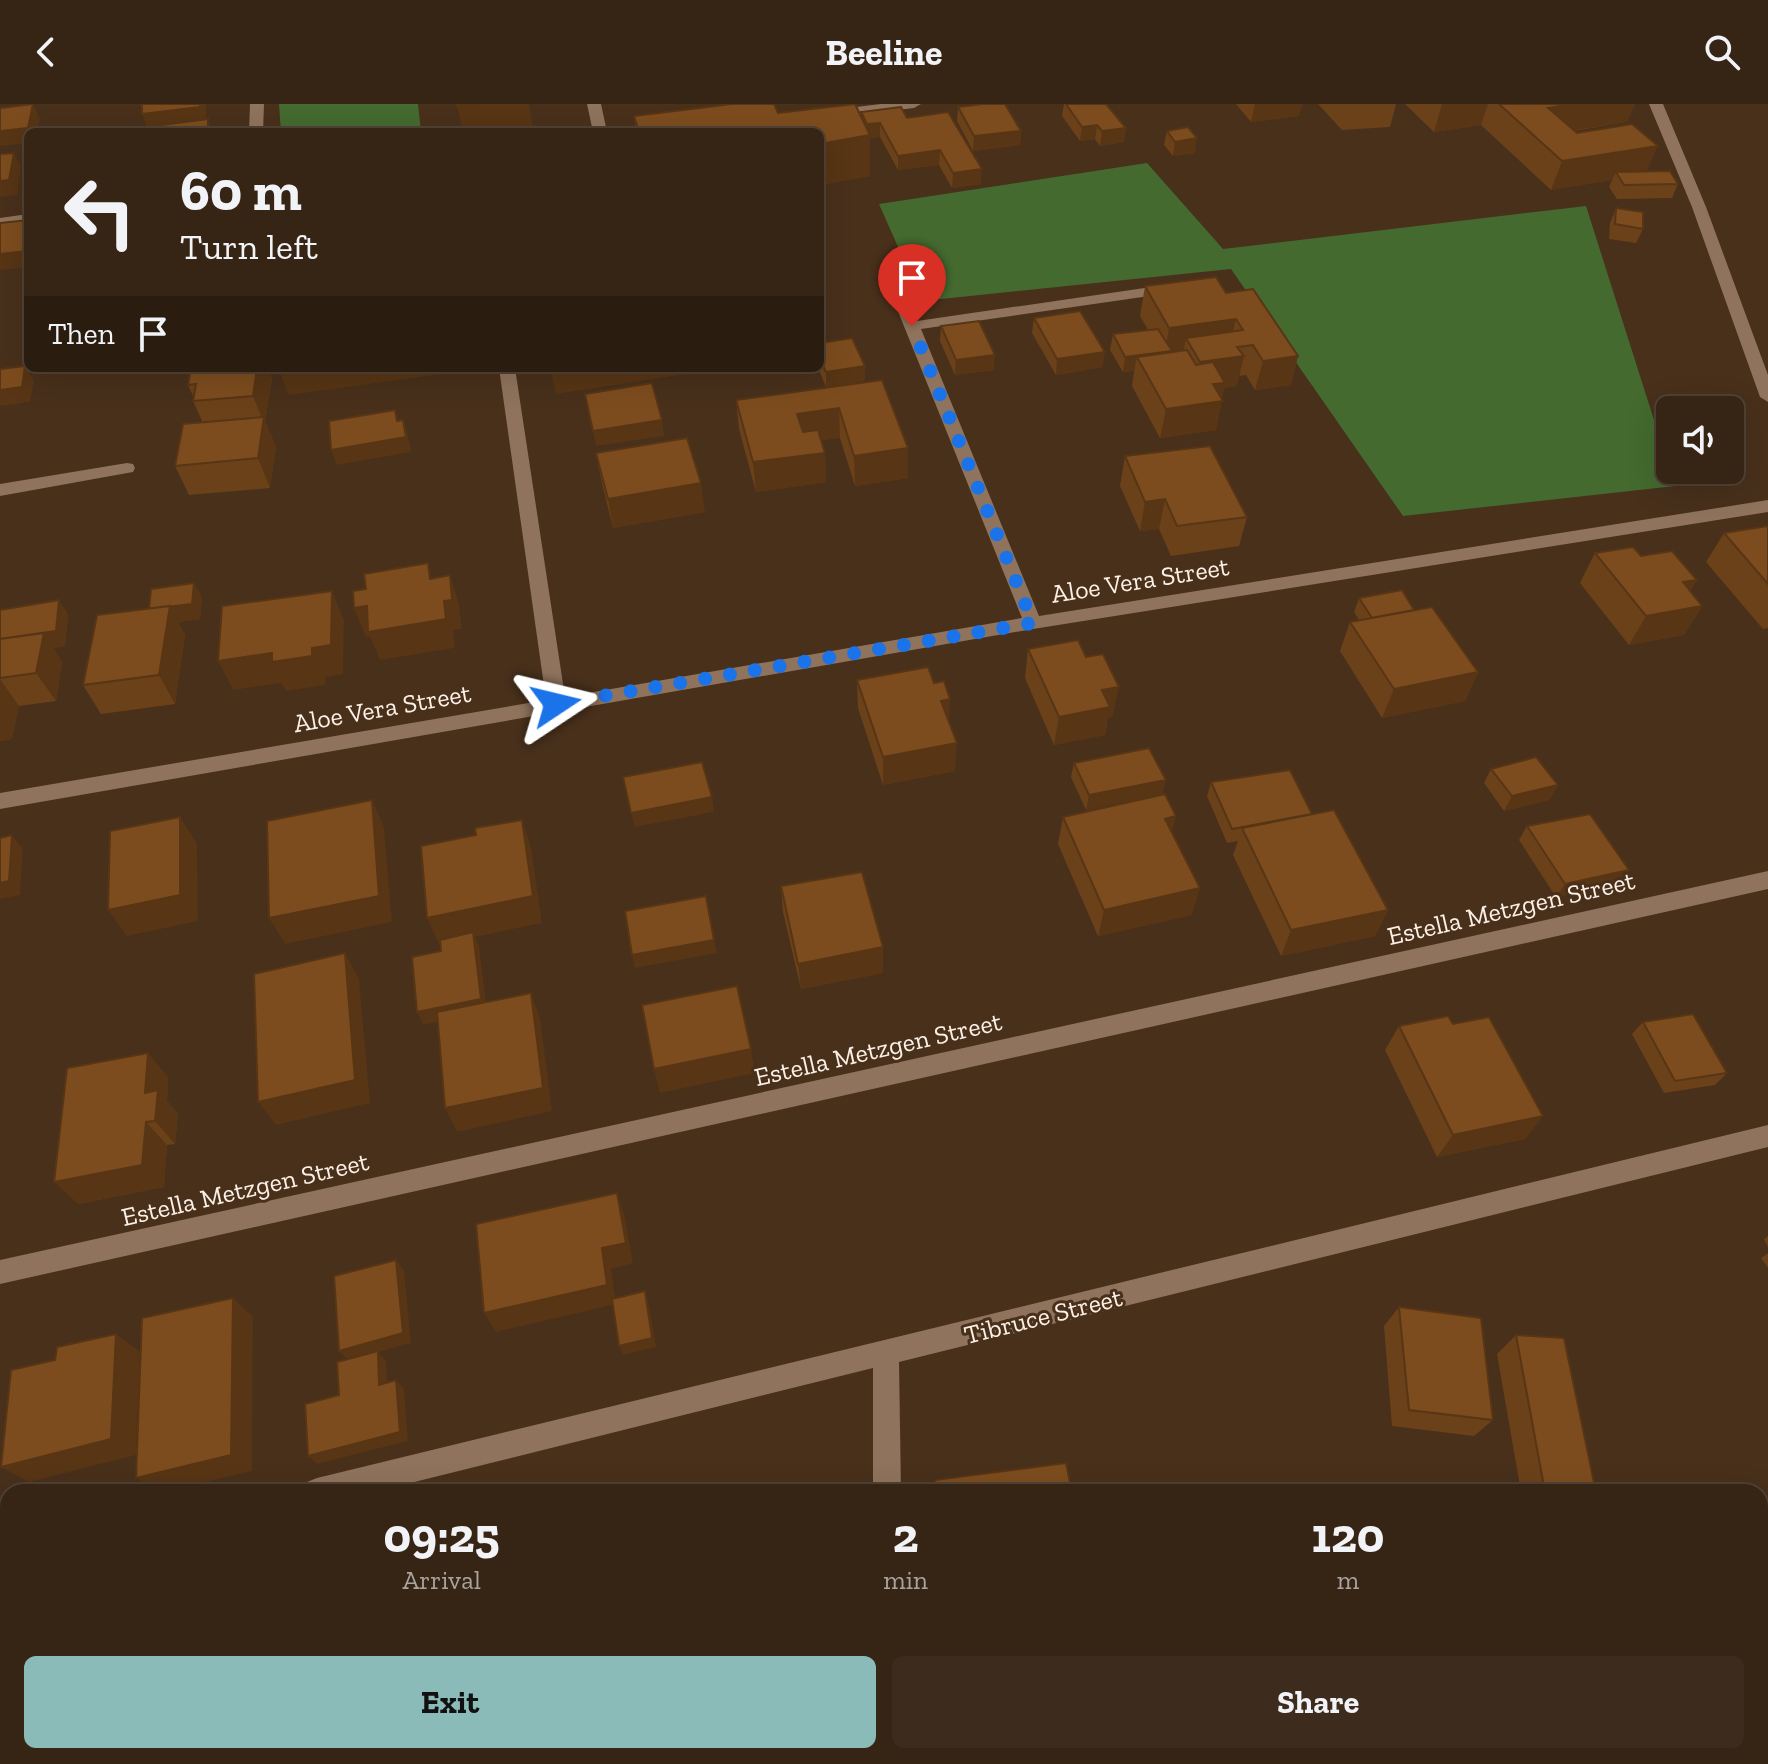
<!DOCTYPE html>
<html lang="en">
<head>
<meta charset="utf-8">
<style>
	:root { --surface:#362414; --page:#3d2c1d; --text:#f1f3f6; --muted:#aaa4a0; --line:#504134; --accent:#8bbbb9 }
	body { margin:0; font-family:"Zilla Slab",serif; background:var(--page); color:var(--text); height:100vh; display:flex; flex-direction:column; font-size:30px; white-space:nowrap }
	* { box-sizing:border-box; margin:0 }
	p { font-size:26px; color:var(--muted) }
	.icon { flex:none; width:44px; height:44px; fill:none; stroke:currentColor; stroke-width:2; stroke-linecap:round; stroke-linejoin:round }
	.map { position:relative; flex:1; overflow:hidden }
	.details { position:absolute; left:0px; top:1380px; width:1768px; height:280px; display:flex; flex-direction:column; background:var(--surface); border-radius:24px 24px 0 0; box-shadow:0 8px 32px #0002,0 0 0 2px var(--line) }
	.details>* { flex:none }
	.guide { position:absolute; left:24px; top:24px; width:800px; height:244px; border-radius:12px; box-shadow:0 8px 32px #0002,0 0 0 2px var(--line); background:#362414; color:var(--text); overflow:hidden }
	.tools { position:absolute; left:1656px; top:292px; display:grid; gap:16px }
	.tools a { display:grid; place-items:center; width:88px; height:88px; border-radius:12px; background:var(--surface); box-shadow:0 8px 32px #0002,0 0 0 2px var(--line); font-size:40px }
	.pin { position:absolute; display:grid; place-items:center; width:68px; height:68px; color:#fff; margin:-82px -34px; border-radius:50% 50% 50% 0; rotate:-45deg; box-shadow:0 0 8px #0007 }
	.pin .icon { rotate:45deg }
	.me { position:absolute; width:88px; margin:-44px; rotate:80deg; stroke-linejoin:round; filter:drop-shadow(0 0 6px #0008) }
	.turn { display:flex; align-items:center; gap:28px; height:168px; padding:0 24px; font-size:36px }
	.turn .icon { width:104px; height:104px; stroke-width:2.5 }
	.turn b { display:block; font-size:56px; line-height:68px }
	.then { display:flex; align-items:center; height:76px; padding:0 24px; background:#0003; gap:16px; font-size:30px }
	.eta { display:flex; justify-content:space-evenly; align-items:center; height:136px; text-align:center }
	.eta b { font-size:48px; font-weight:700; line-height:56px }
	.action { display:flex; gap:16px; margin-top:auto; padding:16px 24px }
	.action a { flex:1; height:92px; border-radius:12px; background:var(--accent); color:#111; font-size:32px; font-weight:700; line-height:92px; text-align:center }
	.action a+a { background:var(--page); color:var(--text) }
	header { display:flex; justify-content:space-between; align-items:center; height:104px; padding:0 24px; background:var(--surface); font-size:36px; font-weight:700 }
	.map>svg:first-child { display:block }
	.green { fill:#446a2f }
	.lines { fill:none; stroke-linecap:round; stroke-linejoin:round }
	.minor { fill:#8f735c; fill-rule:evenodd }
	.wall { fill:#6b411a }
	.shaded-wall { fill:#573515 }
	.building { fill:#7c4c1e; stroke:#573515; stroke-width:2 }
	.route { stroke:#1a73e8; stroke-width:14; stroke-dasharray:0 25.2 }
	.labels { text-anchor:middle; stroke-width:6; stroke-linejoin:round; paint-order:stroke }
	.street-label { font-size:26px; fill:#fdf0e6; stroke:#48301b }
</style>
</head>
<body>
<header><svg class="icon" aria-label="back" viewBox="0 0 24 24"><path d="M15 5l-7 7 7 7"/></svg>Beeline<svg class="icon" aria-label="search" viewBox="0 0 24 24"><circle cx="10" cy="10" r="6"/><path d="M15 15l6 6"/></svg></header>
<div class="map">
<svg width="1768" height="1660" viewBox="0 0 1768 1660">
	<rect width="100%" height="100%" fill="#48301b"/>
	<g class="green">
		<polygon points="279,0 418,0 421,28 281,28"/>
		<polygon points="1147,59 1223,145 1586,102 1675,382 1403,412 1231,165 922,197 879,100"/>
	</g>
	<g class="lines">
		<g class="minor">
			<polygon points="250,0 264,0 263,28 249,28"/>
			<polygon points="587,0 601,0 607,28 593,28"/>
			<polygon points="881,0 921,0 914,4 831,14 824,10 831,6"/>
			<polygon points="1649,0 1663,0 1706,103 1768,271 1768,298 1760,293 1692,103"/>
			<polygon points="28,110 28,118 0,122 0,114"/>
			<polygon points="1172,180 1177,182 1177,188 921,225 1039,512 1768,396 1768,408 1033,525 0,705 0,689 546,596 499,264 515,264 565,593 1022,514 895,200 903,195 908,197 917,217"/>
			<polygon points="127,359 133,360 135,364 133,368 0,392 0,380"/>
			<polygon points="1768,767 1768,785 0,1180 0,1156"/>
			<polygon points="1768,1021 1768,1043 899,1258 901,1388 873,1388 873,1264 374,1388 303,1388 307,1378 317,1374"/>
			<polygon points="8,1451 8,1479 0,1481 0,1453"/>
			<polygon points="84,1652 114,1652 112,1660 82,1660"/>
			<rect x="872" y="1652" width="30" height="8"/>
		</g>
	</g>
	<g class="wall">
		<polygon points="1064,0 1106,0 1126,24 1124,38 1100,42 1095,35 1080,37 1062,12"/>
		<polygon points="1236,0 1302,0 1299,12 1251,18"/>
		<polygon points="1318,0 1396,0 1390,23 1342,26"/>
		<polygon points="1405,0 1635,0 1627,18 1574,27 1647,68 1678,80 1672,94 1617,95 1609,83 1612,76 1551,86 1481,21 1434,28"/>
		<polygon points="958,3 1021,27 1020,41 973,47 957,17"/>
		<polygon points="861,8 907,14 981,80 952,84 939,61 898,66 880,33 870,34 870,72 820,81 820,28 636,28 634,12 778,9 861,13"/>
		<polygon points="1167,27 1195,49 1173,52 1164,41"/>
		<polygon points="1616,104 1643,125 1636,139 1609,135 1610,119"/>
		<polygon points="820,178 826,191 826,206 820,206"/>
		<polygon points="1145,182 1226,189 1298,252 1291,281 1255,286 1246,271 1239,272 1237,282 1224,284 1216,326 1160,334 1132,282 1134,267 1123,268 1110,246 1113,230 1148,226 1140,212"/>
		<polygon points="1034,214 1103,263 1056,271 1032,229"/>
		<polygon points="941,222 994,266 955,271 940,237"/>
		<polygon points="820,239 865,277 826,283 818,264 820,264"/>
		<polygon points="191,264 268,264 272,275 265,317 276,343 270,384 189,391 175,362 203,319 193,297 194,294 188,281"/>
		<polygon points="882,276 908,374 855,382 840,334 821,336 825,349 826,378 756,388 739,325 736,296"/>
		<polygon points="596,349 705,408 613,424 602,379"/>
		<polygon points="1125,352 1247,413 1239,442 1171,452 1159,425 1140,427 1120,382"/>
		<polygon points="1768,422 1768,524 1763,525 1706,458 1724,429"/>
		<polygon points="1595,449 1697,476 1690,487 1702,502 1684,531 1629,541 1580,479"/>
		<polygon points="194,479 202,494 200,515 178,518 185,531 175,600 101,610 83,581 149,505"/>
		<polygon points="1359,494 1414,506 1478,568 1465,597 1382,614 1340,547 1350,518 1359,516 1354,508"/>
		<polygon points="59,496 68,511 65,542 53,544 62,558 56,597 19,602 12,635 0,637 0,506"/>
		<polygon points="1028,545 1113,612 1108,613 1105,631 1054,641 1025,574"/>
		<polygon points="857,576 949,619 955,667 883,681 858,604"/>
		<polygon points="1074,659 1166,676 1162,690 1086,706 1071,673"/>
		<polygon points="1491,665 1558,681 1549,696 1504,707 1484,679"/>
		<polygon points="1211,678 1312,710 1388,806 1375,832 1281,852 1233,751 1238,737 1227,739 1207,692"/>
		<polygon points="1063,713 1172,728 1192,811 1098,832 1058,740"/>
		<polygon points="1527,722 1619,780 1556,793 1519,736"/>
		<polygon points="781,782 883,869 801,885 783,808"/>
		<polygon points="1643,918 1727,969 1715,981 1664,989 1632,930"/>
		<polygon points="1453,920 1543,1012 1525,1035 1437,1053 1385,946 1399,922"/>
		<polygon points="168,973 167,997 178,1010 175,1040 167,1041 164,1083 78,1100"/>
		<polygon points="1768,1132 1768,1143 1764,1135"/>
		<polygon points="1768,1149 1768,1164 1761,1154"/>
		<polygon points="1399,1203 1493,1316 1474,1332 1392,1322 1384,1222"/>
		<polygon points="1516,1231 1596,1388 1521,1388 1497,1250"/>
		<polygon points="1768,1572 1768,1637 1763,1639 1760,1633 1760,1574"/>
		<polygon points="1704,1652 1760,1652 1768,1660 1708,1660"/>
	</g>
	<g class="shaded-wall">
		<polygon points="33,0 40,15 37,28 28,28 28,39 0,42 0,27"/>
		<polygon points="200,0 206,0 206,17 148,25 142,10"/>
		<polygon points="479,0 529,0 533,23 488,28 463,28 457,2"/>
		<polygon points="1255,0 1302,0 1299,12 1251,18"/>
		<polygon points="1442,0 1488,0 1481,21 1434,28"/>
		<polygon points="1499,0 1635,0 1627,18 1537,32"/>
		<polygon points="208,15 213,28 208,28"/>
		<polygon points="880,19 880,33 870,34 870,72 820,81 820,40 867,32 867,20"/>
		<polygon points="1097,21 1095,35 1080,37 1082,23"/>
		<polygon points="1126,24 1124,38 1100,42 1102,27"/>
		<polygon points="1021,27 1020,41 973,47 974,32"/>
		<polygon points="1197,34 1195,49 1173,52 1175,38"/>
		<polygon points="1658,42 1645,71 1616,68 1612,76 1551,86 1562,57"/>
		<polygon points="940,46 939,61 898,66 898,52"/>
		<polygon points="14,49 21,63 17,91 0,93 0,77"/>
		<polygon points="982,65 981,80 952,84 953,69"/>
		<polygon points="28,147 28,163 0,166 0,150"/>
		<polygon points="1236,215 1229,244 1186,234 1183,251 1137,253 1134,267 1123,268 1125,253 1165,248 1169,224"/>
		<polygon points="1105,248 1103,263 1056,271 1057,255"/>
		<polygon points="995,251 994,266 955,271 956,256"/>
		<polygon points="1244,252 1237,282 1224,284 1216,326 1160,334 1166,305 1194,287 1200,258"/>
		<polygon points="1298,252 1291,281 1255,286 1263,257"/>
		<polygon points="25,262 34,277 30,298 0,302 0,286"/>
		<polygon points="865,262 865,277 826,283 826,268"/>
		<polygon points="257,264 268,264 272,275 265,317 276,343 270,384 258,354 263,317 253,292"/>
		<polygon points="278,264 433,264 434,271 289,291"/>
		<polygon points="550,264 699,264 699,268 556,290"/>
		<polygon points="839,304 840,334 799,339 797,310"/>
		<polygon points="403,316 408,331 411,348 337,361 331,346"/>
		<polygon points="662,316 664,332 596,342 593,327"/>
		<polygon points="908,344 908,374 855,382 854,352"/>
		<polygon points="825,349 826,378 756,388 753,358"/>
		<polygon points="701,379 705,408 613,424 608,395"/>
		<polygon points="1165,395 1159,425 1140,427 1145,398"/>
		<polygon points="450,471 459,500 462,525 453,526 455,544 380,556 370,532 366,533 354,504 367,502"/>
		<polygon points="1697,476 1679,505 1683,478"/>
		<polygon points="194,479 202,494 200,515 178,518 185,531 175,600 159,571 157,522 170,504"/>
		<polygon points="332,487 344,516 343,570 325,573 325,581 286,587 281,579 233,586 218,557 312,544"/>
		<polygon points="59,496 68,511 65,542 53,544 62,558 56,597 36,569 0,552"/>
		<polygon points="1702,502 1684,531 1629,541 1646,512"/>
		<polygon points="1478,568 1465,597 1382,614 1394,585"/>
		<polygon points="0,575 19,602 12,635 0,637"/>
		<polygon points="1119,583 1113,612 1108,613 1105,631 1054,641 1059,613 1102,586"/>
		<polygon points="950,595 949,624 941,597"/>
		<polygon points="957,639 955,667 883,681 883,653"/>
		<polygon points="1166,676 1162,690 1086,706 1089,691"/>
		<polygon points="1558,681 1549,696 1504,707 1512,692"/>
		<polygon points="712,693 714,708 635,723 631,709"/>
		<polygon points="372,696 384,723 392,818 285,840 269,814"/>
		<polygon points="1176,712 1169,740 1165,715"/>
		<polygon points="180,713 197,740 198,817 127,832 108,806"/>
		<polygon points="522,716 531,743 542,819 475,833 479,842 487,907 423,921 417,908 474,833 439,840 427,814"/>
		<polygon points="12,731 23,745 20,791 0,795 0,779"/>
		<polygon points="1629,766 1619,780 1556,793 1565,780"/>
		<polygon points="1200,784 1192,811 1098,832 1104,806"/>
		<polygon points="1388,806 1375,832 1281,852 1291,826"/>
		<polygon points="714,836 717,849 635,864 632,851"/>
		<polygon points="883,843 883,869 801,885 798,860"/>
		<polygon points="345,849 359,875 370,999 276,1021 258,998"/>
		<polygon points="531,889 540,914 552,1007 457,1028 445,1004"/>
		<polygon points="751,945 755,969 660,989 654,965"/>
		<polygon points="148,949 168,973 167,997 178,1010 175,1040 155,1017 145,989"/>
		<polygon points="1543,1012 1525,1035 1437,1053 1453,1031"/>
		<polygon points="146,1018 167,1041 164,1083 78,1100 54,1078"/>
		<polygon points="617,1089 624,1110 633,1159 611,1165 616,1200 496,1228 484,1209"/>
		<polygon points="396,1156 404,1166 411,1239 378,1248 386,1257 388,1290 348,1256 339,1247"/>
		<polygon points="645,1187 648,1197 656,1243 623,1251 619,1242"/>
		<polygon points="233,1194 253,1213 252,1367 164,1388 159,1388 136,1374"/>
		<polygon points="116,1230 140,1248 136,1351 29,1378 1,1363"/>
		<polygon points="396,1276 404,1285 408,1337 317,1360 308,1352"/>
		<polygon points="156,1652 209,1652 183,1658"/>
		<polygon points="517,1652 533,1652 534,1657 524,1660 488,1660"/>
	</g>
	<g class="building">
		<polygon points="33,0 28,24 0,27 0,4"/>
		<polygon points="142,0 200,0 200,3 142,10"/>
		<polygon points="456,0 479,0 457,2"/>
		<polygon points="732,0 774,0 778,9 855,0 870,31 820,40 820,28 639,28 634,12"/>
		<polygon points="983,0 1005,0 1021,27 974,32 958,3"/>
		<polygon points="1066,0 1106,0 1126,24 1102,27 1097,21 1082,23"/>
		<polygon points="1499,0 1573,0 1548,4 1577,29 1632,20 1658,42 1562,57"/>
		<polygon points="901,3 907,14 948,8 982,65 953,69 940,46 898,52 880,19 867,20 861,8"/>
		<polygon points="208,15 208,28 138,28 138,24"/>
		<polygon points="1188,23 1197,34 1175,38 1167,27"/>
		<polygon points="14,49 9,76 0,77 0,50"/>
		<polygon points="1670,67 1678,80 1624,81 1616,68"/>
		<polygon points="1616,104 1643,108 1643,125 1615,120"/>
		<polygon points="28,116 28,147 0,150 0,119"/>
		<polygon points="1216,173 1226,189 1253,185 1298,252 1263,257 1253,241 1237,243 1244,252 1200,258 1186,234 1243,226 1236,215 1169,224 1145,182"/>
		<polygon points="820,178 821,178 826,191 820,191"/>
		<polygon points="1080,207 1105,248 1057,255 1034,214"/>
		<polygon points="979,217 995,251 956,256 941,222"/>
		<polygon points="1158,225 1172,247 1125,253 1113,230"/>
		<polygon points="852,234 865,262 826,268 820,255 820,239"/>
		<polygon points="1187,246 1196,261 1213,258 1225,279 1213,280 1223,297 1166,305 1137,253"/>
		<polygon points="25,262 22,283 0,286 0,265"/>
		<polygon points="191,264 257,264 253,292 193,297 196,280 188,281"/>
		<polygon points="882,276 908,344 854,352 839,304 797,310 803,328 818,326 825,349 753,358 736,296"/>
		<polygon points="652,279 662,316 593,327 585,290"/>
		<polygon points="395,306 397,317 403,316 406,333 331,346 329,317"/>
		<polygon points="264,313 258,354 175,362 183,320"/>
		<polygon points="687,334 701,379 608,395 596,349"/>
		<polygon points="1210,342 1247,413 1177,422 1165,395 1145,398 1125,352"/>
		<polygon points="1768,422 1768,480 1724,429"/>
		<polygon points="1633,443 1641,452 1672,447 1697,476 1683,478 1702,502 1646,512 1595,449"/>
		<polygon points="428,459 430,475 450,471 452,496 444,497 446,515 368,528 367,502 354,504 353,487 366,485 364,470"/>
		<polygon points="194,479 192,500 149,505 151,485"/>
		<polygon points="1402,486 1414,506 1372,514 1359,494"/>
		<polygon points="332,487 331,541 312,544 312,552 272,558 272,549 218,557 222,502"/>
		<polygon points="59,496 56,527 0,535 0,506"/>
		<polygon points="170,502 159,571 83,581 97,511"/>
		<polygon points="1432,503 1478,568 1394,585 1350,518"/>
		<polygon points="44,529 36,569 0,574 0,535"/>
		<polygon points="1078,536 1086,553 1103,550 1119,583 1102,586 1110,603 1059,613 1028,545"/>
		<polygon points="928,563 934,579 944,577 950,595 941,597 957,639 883,653 857,576"/>
		<polygon points="1149,644 1166,676 1089,691 1074,659"/>
		<polygon points="1536,653 1558,681 1512,692 1491,665"/>
		<polygon points="702,658 712,693 631,709 623,673"/>
		<polygon points="1290,666 1312,710 1232,725 1211,678"/>
		<polygon points="1165,690 1176,712 1165,715 1200,784 1104,806 1063,713"/>
		<polygon points="372,696 379,792 269,814 267,717"/>
		<polygon points="1334,706 1388,806 1291,826 1242,724"/>
		<polygon points="1590,710 1629,766 1565,780 1527,722"/>
		<polygon points="180,713 180,791 108,806 110,727"/>
		<polygon points="522,716 533,792 427,814 421,742 476,731 475,724"/>
		<polygon points="12,731 9,777 0,779 0,734"/>
		<polygon points="862,768 883,843 798,860 781,782"/>
		<polygon points="706,792 714,836 632,851 625,807"/>
		<polygon points="473,828 481,895 417,908 412,853 441,847 440,836"/>
		<polygon points="345,849 355,976 258,998 254,870"/>
		<polygon points="737,882 751,945 654,965 642,901"/>
		<polygon points="531,889 543,984 445,1004 437,908"/>
		<polygon points="1693,910 1727,969 1675,977 1643,918"/>
		<polygon points="1448,912 1453,920 1489,913 1543,1012 1453,1031 1399,922"/>
		<polygon points="148,949 145,989 158,986 155,1017 146,1018 142,1061 54,1078 67,964"/>
		<polygon points="617,1089 626,1139 602,1144 607,1181 484,1209 476,1120"/>
		<polygon points="396,1156 403,1229 339,1247 334,1172"/>
		<polygon points="645,1187 652,1234 619,1242 612,1195"/>
		<polygon points="233,1194 231,1351 136,1374 142,1214"/>
		<polygon points="1399,1203 1481,1214 1493,1316 1409,1306"/>
		<polygon points="116,1230 111,1335 1,1363 11,1266 55,1256 57,1243"/>
		<polygon points="1516,1231 1564,1234 1596,1388 1545,1388"/>
		<polygon points="378,1247 379,1281 396,1276 400,1328 308,1352 305,1300 339,1291 337,1258"/>
		<polygon points="1066,1359 1072,1388 937,1388 935,1376"/>
		<polygon points="1763,1439 1768,1448 1768,1503 1760,1506 1760,1440"/>
		<polygon points="1768,1572 1768,1612 1760,1595 1760,1574"/>
		<polygon points="1760,1637 1768,1652 1768,1660 1726,1660 1721,1652 1760,1652"/>
		<polygon points="344,1652 517,1652 488,1660 344,1660"/>
		<polygon points="943,1652 998,1652 1000,1660 913,1660"/>
	</g>
	<g class="lines">
		<polyline class="route" points="556,600 1033,519 912,222"/>
	</g>
	<g class="labels">
		<g class="street-label">
			<text transform="translate(1140 476) rotate(-9)" y="9">Aloe Vera Street</text>
			<text transform="translate(382 604) rotate(-10)" y="9">Aloe Vera Street</text>
			<text transform="translate(1511 804) rotate(-13)" y="9">Estella Metzgen Street</text>
			<text transform="translate(878 945) rotate(-13)" y="9">Estella Metzgen Street</text>
			<text transform="translate(245 1085) rotate(-13)" y="9">Estella Metzgen Street</text>
			<text transform="translate(1043 1212) rotate(-14)" y="9">Tibruce Street</text>
		</g>
	</g>
</svg>
<div class="tools">
<a><svg class="icon" aria-label="sound" viewBox="0 0 24 24"><path d="M4 9h4l5-4v14l-5-4H4zM17 9q2 3 0 6"/></svg></a>
</div>
<div class="pin" style="left:912px;top:222px;background:#d93025"><svg class="icon" aria-label="arrive" viewBox="0 0 24 24"><path d="M6 21V4h12l-3 4 3 4H6"/></svg></div>
<svg class="me" style="left:556px;top:600px" viewBox="-20 -20 40 40"><path d="M0-17L14 15 0 8-14 15z" fill="#1a73e8" stroke="#fff" stroke-width="4"/></svg>
<div class="guide">
<div class="turn"><svg class="icon" aria-label="left" viewBox="0 0 24 24"><path d="M17 20v-9H6M10 6l-5 5 5 5"/></svg><div><b>60 m</b>Turn left</div></div>
<div class="then">Then<svg class="icon" aria-label="arrive" viewBox="0 0 24 24"><path d="M6 21V4h12l-3 4 3 4H6"/></svg></div>
</div>
<section class="details">
<div class="eta">
<div><b>09:25</b><p>Arrival</p></div>
<div><b>2</b><p>min</p></div>
<div><b>120</b><p>m</p></div>
</div>
<div class="action"><a>Exit</a><a>Share</a></div>
</section>
</div>
</body>
</html>
